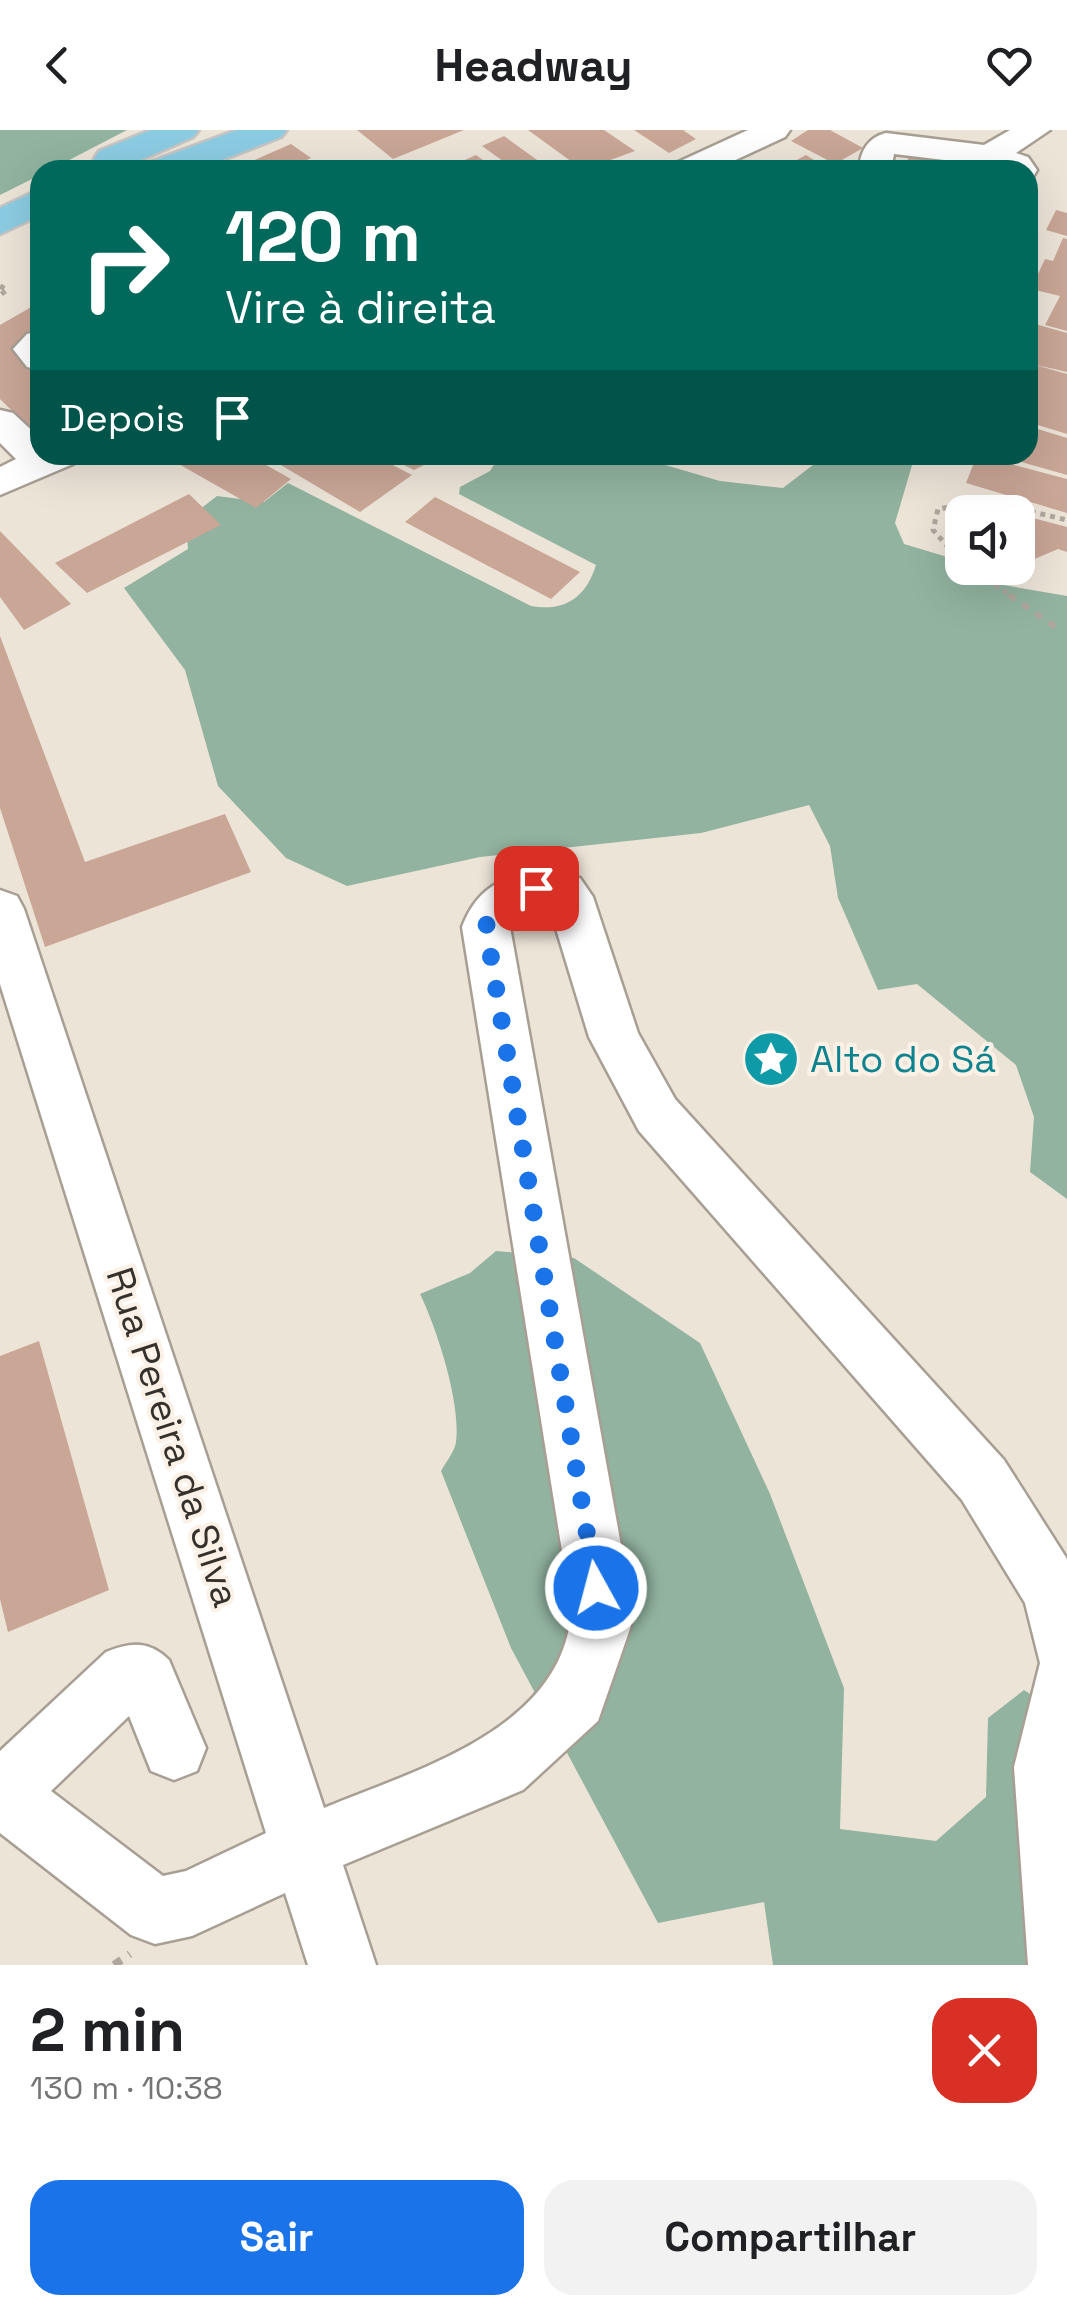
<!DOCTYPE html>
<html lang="pt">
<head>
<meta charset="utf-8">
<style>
	:root { --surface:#fff; --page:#f2f2f2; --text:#202124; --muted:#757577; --accent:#1a73e8 }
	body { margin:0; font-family:"Space Grotesk",sans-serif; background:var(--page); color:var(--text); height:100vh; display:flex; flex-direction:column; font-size:38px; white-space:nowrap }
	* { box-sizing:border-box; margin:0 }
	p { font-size:32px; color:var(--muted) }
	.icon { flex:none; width:55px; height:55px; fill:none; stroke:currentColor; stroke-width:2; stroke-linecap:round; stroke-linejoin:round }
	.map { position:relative; height:1835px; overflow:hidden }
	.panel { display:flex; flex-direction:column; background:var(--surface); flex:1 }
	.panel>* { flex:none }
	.banner { position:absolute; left:30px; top:30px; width:1008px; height:305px; border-radius:30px; box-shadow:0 10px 40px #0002; background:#00695c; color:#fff; overflow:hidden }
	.tools { position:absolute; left:945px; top:365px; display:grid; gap:20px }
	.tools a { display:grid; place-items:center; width:90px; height:90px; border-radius:20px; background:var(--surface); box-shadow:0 10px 40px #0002; font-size:50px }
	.pin { position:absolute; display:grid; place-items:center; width:85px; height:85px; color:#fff; margin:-42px; border-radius:20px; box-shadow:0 5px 15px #0006 }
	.me { position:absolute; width:110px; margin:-55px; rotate:353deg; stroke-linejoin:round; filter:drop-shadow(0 0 8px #0008) }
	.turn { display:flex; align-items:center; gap:35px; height:210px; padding:0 30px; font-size:45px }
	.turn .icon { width:130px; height:130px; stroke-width:2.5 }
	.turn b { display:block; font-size:70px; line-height:85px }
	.then { display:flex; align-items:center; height:95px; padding:0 30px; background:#0003; gap:20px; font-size:38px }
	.round { display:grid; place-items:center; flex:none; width:105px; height:105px; border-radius:30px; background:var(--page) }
	.summary { display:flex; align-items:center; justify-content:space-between; height:170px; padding:0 30px }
	h1 { font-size:60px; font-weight:700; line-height:75px }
	.action { display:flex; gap:20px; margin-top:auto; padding:20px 30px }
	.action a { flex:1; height:115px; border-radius:30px; background:var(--accent); color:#fff; font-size:40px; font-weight:700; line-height:115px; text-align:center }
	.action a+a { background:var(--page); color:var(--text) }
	header { display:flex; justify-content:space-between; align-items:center; height:130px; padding:0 30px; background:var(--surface); font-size:45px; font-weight:700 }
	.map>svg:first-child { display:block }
	.forest { fill:#91b39f }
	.building { fill:#c9a696 }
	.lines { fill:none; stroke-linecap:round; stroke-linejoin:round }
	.minor-casing { stroke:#a89f94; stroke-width:5 }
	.major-casing { stroke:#c6c5c4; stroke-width:5 }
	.path-far2 { stroke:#afa79e; stroke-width:5; stroke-dasharray:5 5; stroke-linecap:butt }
	.path-far1 { stroke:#afa79e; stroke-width:6; stroke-dasharray:8 8; stroke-linecap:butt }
	.path { stroke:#afa79e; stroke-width:8; stroke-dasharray:9 9; stroke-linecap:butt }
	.minor { fill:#fff; fill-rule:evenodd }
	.major { fill:#8ccce3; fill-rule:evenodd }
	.route { stroke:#1a73e8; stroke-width:18; stroke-dasharray:0 32.4 }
	.labels { text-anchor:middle; stroke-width:8; stroke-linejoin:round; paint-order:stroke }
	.culture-label { font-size:38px; fill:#0d838f; stroke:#fbf1e6; text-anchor:start }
	.street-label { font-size:38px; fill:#34302c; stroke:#fbf1e6 }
</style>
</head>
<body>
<header><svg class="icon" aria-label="back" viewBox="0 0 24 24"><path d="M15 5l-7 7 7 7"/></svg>Headway<svg class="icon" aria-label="heart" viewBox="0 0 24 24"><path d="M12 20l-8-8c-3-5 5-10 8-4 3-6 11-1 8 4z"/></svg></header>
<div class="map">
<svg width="1067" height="1835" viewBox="0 0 1067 1835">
	<rect width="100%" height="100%" fill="#ede4d8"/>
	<g class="forest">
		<polygon points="0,0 127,0 50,40 40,40 40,45 0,65"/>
		<path d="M493,325H631L720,351L783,358L826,325H915L895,393L904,414L944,426L975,450L1067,466V1069L1030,1042L1034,987L1016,935L917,854L878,860L838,768L830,716L809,675L701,703L480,727L347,756L286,728L218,656L185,540L124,458L188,419L186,390L217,366L264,372L288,353L531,476C564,482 586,468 596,435L459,364L460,357L490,341L496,332Z"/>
		<path d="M496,1121L574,1128L700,1213L770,1364L844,1558L840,1699L936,1711L986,1667L988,1588L1024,1560L1067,1588V1835H773L764,1772L658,1793L511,1518L441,1341C446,1332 455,1321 456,1312C461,1273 437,1199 420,1164L470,1143Z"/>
	</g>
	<g class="building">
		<polygon points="357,0 464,0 393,29"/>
		<polygon points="528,0 604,0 635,21 583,40"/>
		<polygon points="634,0 683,0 696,9 669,23"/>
		<polygon points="808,0 830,0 863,18 835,34 791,11"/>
		<polygon points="504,6 551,40 515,40 482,16"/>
		<polygon points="291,14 311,28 285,40 258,40 248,33"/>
		<polygon points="476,25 497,40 447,38"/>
		<polygon points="806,25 830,40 778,40"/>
		<polygon points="909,26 984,38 984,40 904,40"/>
		<polygon points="1056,80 1067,83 1067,106 1046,100"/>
		<polygon points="1063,108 1067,109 1067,201 1045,195 1060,166 1031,159 1045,129 1053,131"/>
		<polygon points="40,172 40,308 0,269 0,195"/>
		<polygon points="1028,192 1067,203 1067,242 1032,234 1067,244 1067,304 1028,292"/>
		<polygon points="1028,296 1067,308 1067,345 1000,326 1028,325"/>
		<polygon points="163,325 248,325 291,349 256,378"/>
		<polygon points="264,325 373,325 412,345 360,382"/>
		<polygon points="384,325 444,325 414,340"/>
		<polygon points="977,325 1067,349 1067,383 966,353"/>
		<polygon points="189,364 221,395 87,463 55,433"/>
		<polygon points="435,367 580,442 551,469 405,392"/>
		<polygon points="1018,384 1067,397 1067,422 1058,419 1018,436"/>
		<polygon points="0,401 71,474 24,500 0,467"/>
		<polygon points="0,506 85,732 225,684 251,742 45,817 0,678"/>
		<polygon points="39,1211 109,1460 8,1502 0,1469 0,1226"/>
	</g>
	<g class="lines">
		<g class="minor-casing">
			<g id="minor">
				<polygon points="748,0 790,0 785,7 714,40 672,40 676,33"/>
				<path d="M1010,0H1050L1016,23L1028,27L1037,40L1033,47L1028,48V40L894,24L891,40H859C860,22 867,8 886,3L984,15Z"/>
				<polygon points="40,201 40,240 27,237 13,219 27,204"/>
				<polygon points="0,280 13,283 40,308 40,325 78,325 73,334 0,365 0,337 16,329 0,313"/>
				<path d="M539,742L580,748L593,767L638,903L675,969L1004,1330L1067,1429V1835H1028L1014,1637L1040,1533L1025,1473L962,1370L639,1001L589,907L550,779L526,780L510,797L622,1421L631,1496L598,1591L523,1660L343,1735L376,1835H308L285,1763L192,1806L155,1814L131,1805L0,1703V1621L106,1522C130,1512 149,1510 169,1530L206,1618L197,1641L174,1650L151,1641L129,1586L51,1661L163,1746L186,1741L266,1703L0,854V760L17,766L24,779L324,1678C410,1642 549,1604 569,1498C573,1475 564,1444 562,1421L462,797C476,760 500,746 539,742Z"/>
			</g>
		</g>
		<g class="major-casing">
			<g id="major">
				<polygon points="151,0 199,0 193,7 125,37 99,37 94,29 99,21"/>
				<polygon points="237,0 287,0 281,7 196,40 145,40 150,32"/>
				<polygon points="40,59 40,85 0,104 0,78"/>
			</g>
		</g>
		<g class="path-far2">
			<polyline points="0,156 7,160 0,165"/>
			<polyline points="962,433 933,400 938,379 986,371 1067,390"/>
			<polyline points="970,438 1013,467"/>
		</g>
		<polyline class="path-far1" points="1009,465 1060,500"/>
		<polyline class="path" points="114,1835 130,1824"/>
		<use href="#minor" class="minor"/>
		<use href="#major" class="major"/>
	</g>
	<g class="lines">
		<path class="route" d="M536,758C513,766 492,771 486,797L596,1458"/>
	</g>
	<defs>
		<g id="sight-disc" transform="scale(2.875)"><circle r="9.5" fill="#0f9aa8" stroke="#fbf1e6"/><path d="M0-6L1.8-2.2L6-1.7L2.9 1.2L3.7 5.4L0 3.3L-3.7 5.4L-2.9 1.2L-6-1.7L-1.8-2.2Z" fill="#fff"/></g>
	</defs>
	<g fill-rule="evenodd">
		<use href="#sight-disc" x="771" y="929"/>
	</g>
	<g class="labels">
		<g class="culture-label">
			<text x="810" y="942">Alto do Sá</text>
		</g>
		<g class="street-label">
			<text transform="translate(173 1307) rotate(72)" y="13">Rua Pereira da Silva</text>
		</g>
	</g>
</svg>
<div class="tools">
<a><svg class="icon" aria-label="sound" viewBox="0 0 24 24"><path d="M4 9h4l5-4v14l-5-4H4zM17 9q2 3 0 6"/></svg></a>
</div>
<div class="pin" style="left:536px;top:758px;background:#d93025"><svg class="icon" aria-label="arrive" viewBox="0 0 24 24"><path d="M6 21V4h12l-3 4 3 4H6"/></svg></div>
<svg class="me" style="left:596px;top:1458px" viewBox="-20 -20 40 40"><circle r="17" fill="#1a73e8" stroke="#fff" stroke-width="3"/><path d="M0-11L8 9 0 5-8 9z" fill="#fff"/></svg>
<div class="banner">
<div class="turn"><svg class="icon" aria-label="right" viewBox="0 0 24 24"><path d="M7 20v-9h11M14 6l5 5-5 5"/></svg><div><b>120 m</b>Vire à direita</div></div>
<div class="then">Depois<svg class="icon" aria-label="arrive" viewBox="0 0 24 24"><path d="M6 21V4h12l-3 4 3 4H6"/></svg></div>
</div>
</div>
<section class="panel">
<div class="summary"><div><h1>2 min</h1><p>130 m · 10:38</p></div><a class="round" style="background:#d93025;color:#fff"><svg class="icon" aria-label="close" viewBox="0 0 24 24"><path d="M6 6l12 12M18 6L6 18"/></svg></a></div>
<div class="action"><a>Sair</a><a>Compartilhar</a></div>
</section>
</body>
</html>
